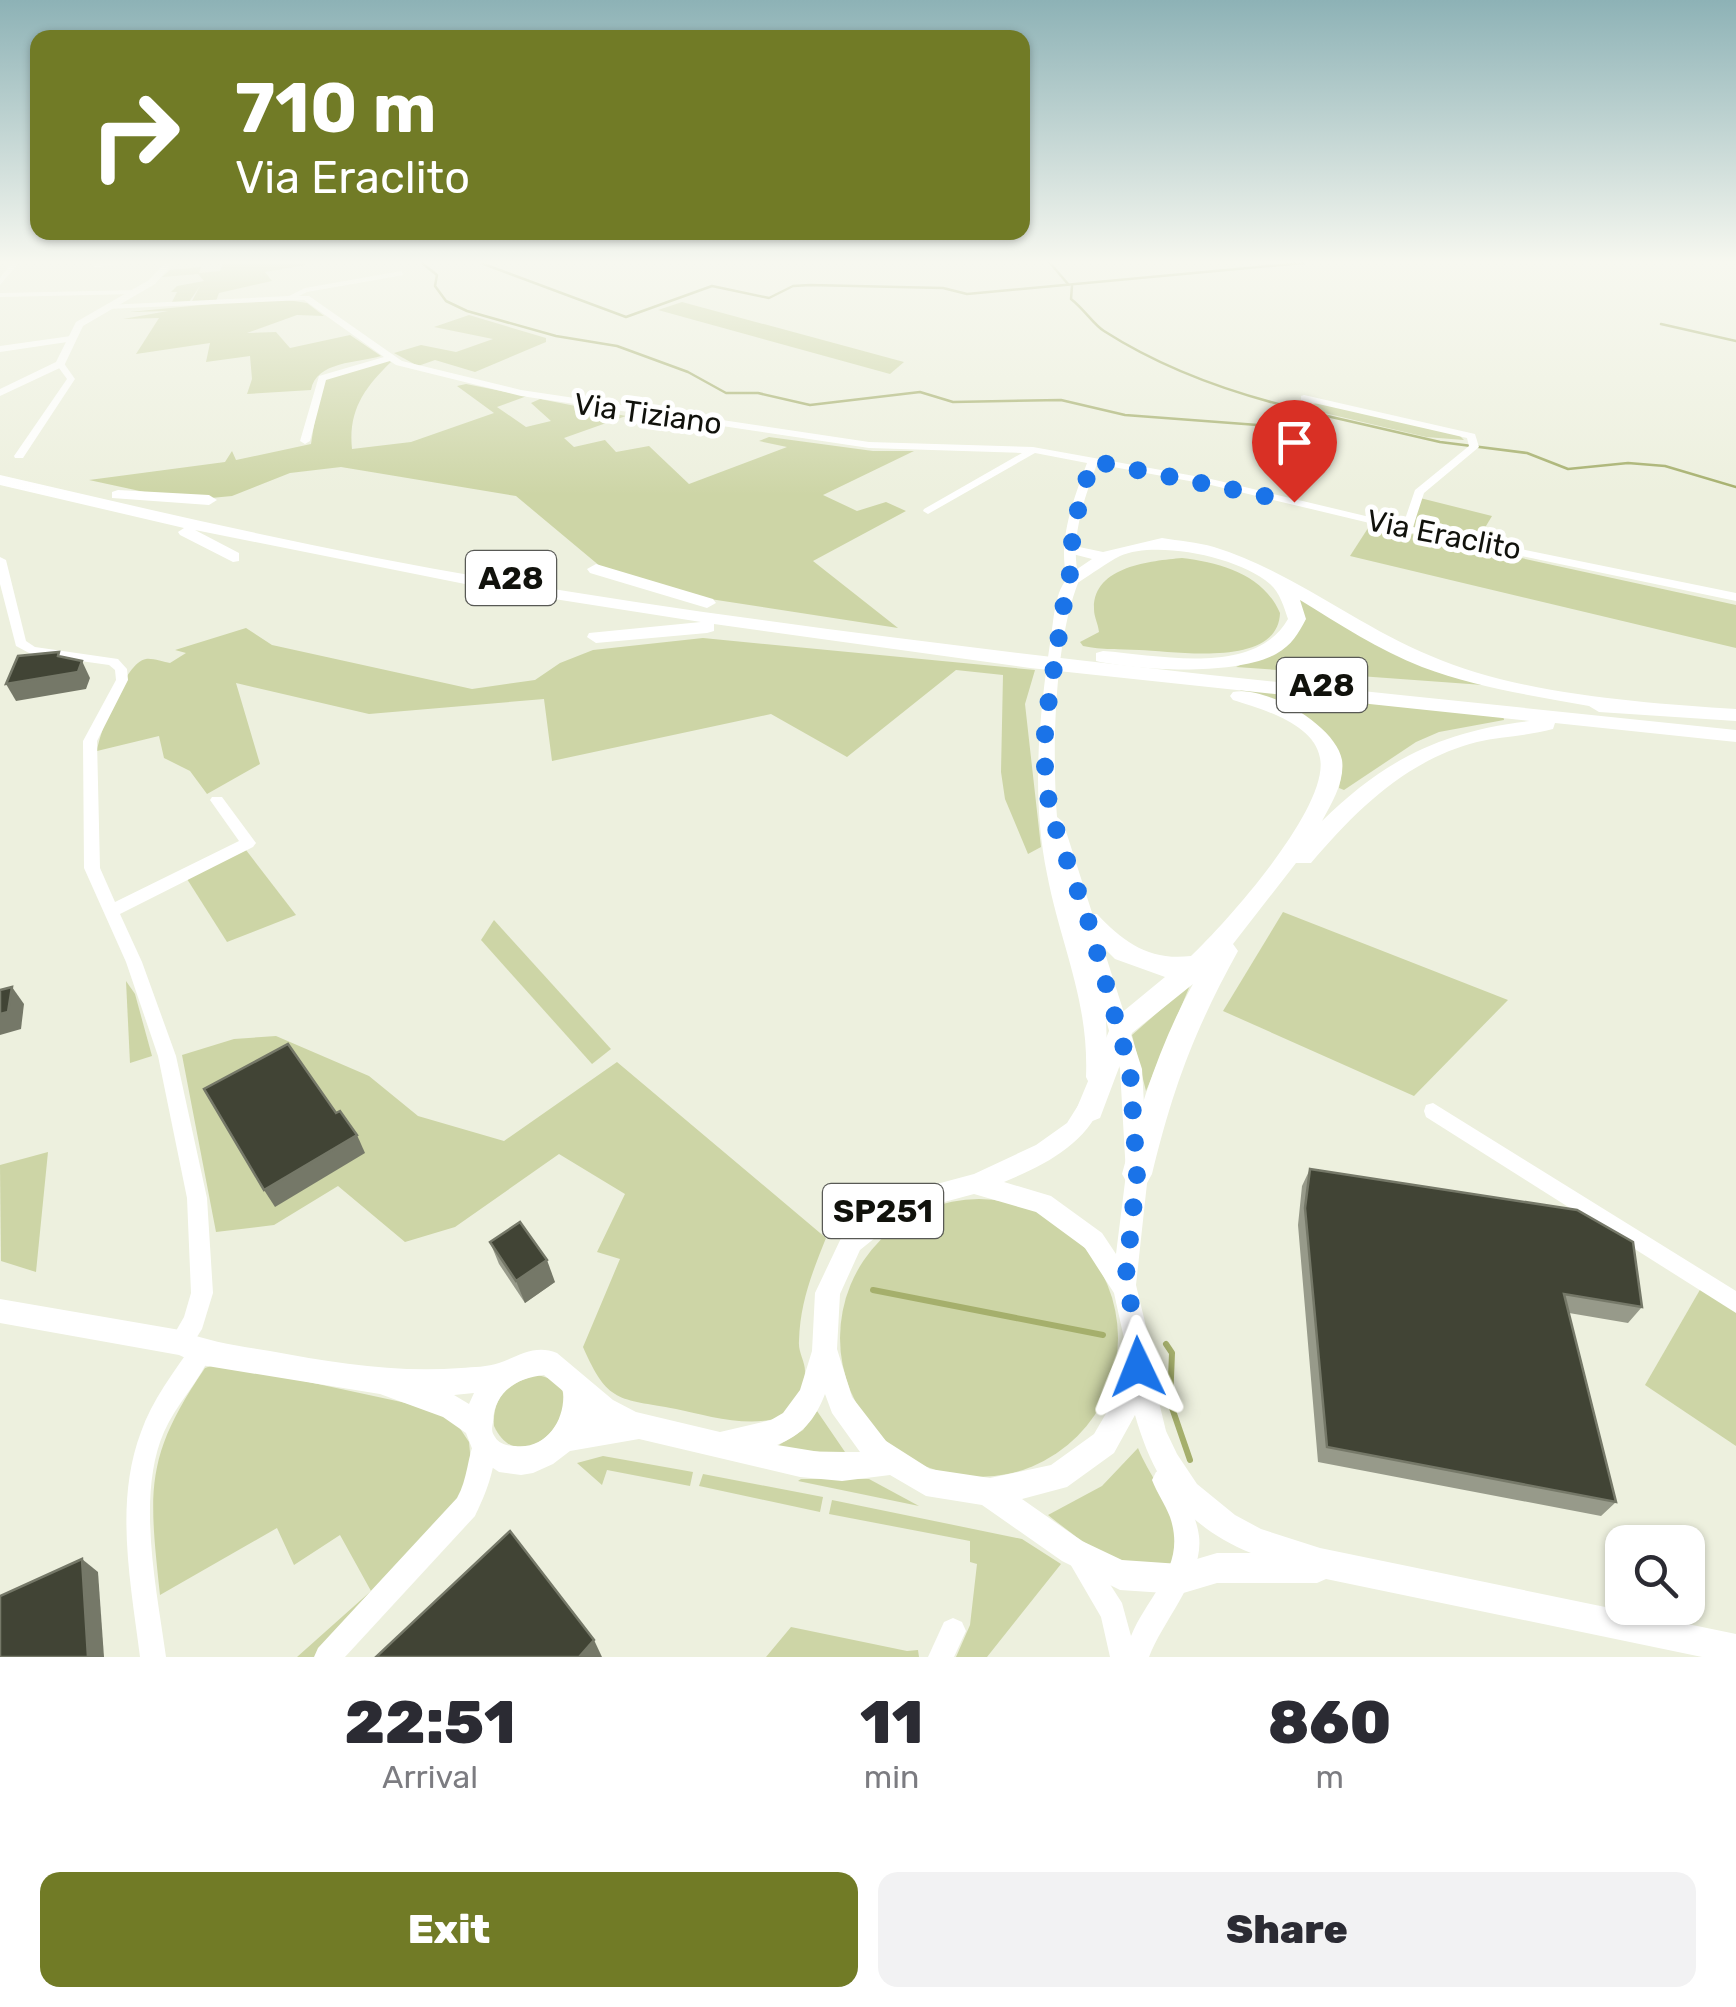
<!DOCTYPE html>
<html lang="en">
<head>
<meta charset="utf-8">
<style>
	:root { --surface:#fff; --page:#f2f2f3; --text:#2b2b33; --muted:#7c7c81; --accent:#717b26 }
	body { margin:0; font-family:Rubik,sans-serif; background:var(--page); color:var(--text); height:100vh; display:flex; flex-direction:column; font-size:38px; white-space:nowrap }
	* { box-sizing:border-box; margin:0 }
	p { font-size:32px; color:var(--muted) }
	.icon { flex:none; width:55px; height:55px; fill:none; stroke:currentColor; stroke-width:2; stroke-linecap:round; stroke-linejoin:round }
	.map { position:relative; height:1657px; overflow:hidden }
	.panel { display:flex; flex-direction:column; background:var(--surface); flex:1 }
	.panel>* { flex:none }
	.top-card { position:absolute; left:30px; top:30px; width:1000px; height:210px; border-radius:20px; box-shadow:0 2px 8px #0004; background:#717b26; color:#fff; overflow:hidden }
	.controls { position:absolute; left:1605px; top:1525px; display:grid; gap:20px }
	.controls a { display:grid; place-items:center; width:100px; height:100px; border-radius:20px; background:var(--surface); box-shadow:0 2px 8px #0004; font-size:50px }
	.pin { position:absolute; display:grid; place-items:center; width:85px; height:85px; color:#fff; margin:-102px -42px; border-radius:50% 50% 50% 0; rotate:-45deg; box-shadow:0 0 10px #0007 }
	.pin .icon { rotate:45deg }
	.me { position:absolute; width:110px; margin:-55px; rotate:358deg; stroke-linejoin:round; filter:drop-shadow(0 0 8px #0008) }
	.turn { display:flex; align-items:center; gap:35px; height:210px; padding:0 40px; font-size:45px }
	.turn .icon { width:130px; height:130px; stroke-width:2.5 }
	.turn b { display:block; font-size:70px; line-height:85px }
	.eta { display:flex; justify-content:space-evenly; align-items:center; height:170px; text-align:center }
	.eta b { font-size:60px; font-weight:800; line-height:70px }
	.cta { display:flex; gap:20px; margin-top:auto; padding:20px 40px }
	.cta a { flex:1; height:115px; border-radius:20px; background:var(--accent); color:#fff; font-size:40px; font-weight:800; line-height:115px; text-align:center }
	.cta a+a { background:var(--page); color:var(--text) }
	.map>svg:first-child { display:block }
	.green { fill:#cdd5a6 }
	.lines { fill:none; stroke-linecap:round; stroke-linejoin:round }
	.stream-far1 { stroke:#a5af6c; stroke-width:2.5 }
	.stream { stroke:#a5af6c; stroke-width:6 }
	.minor { fill:#fff; fill-rule:evenodd }
	.major { fill:#fff; fill-rule:evenodd }
	.highway { fill:#fff; fill-rule:evenodd }
	.wall { fill:#979a8a }
	.shaded-wall { fill:#757868 }
	.building { fill:#414435; stroke:#757868; stroke-width:2.5 }
	.route { stroke:#1a73e8; stroke-width:18; stroke-dasharray:0 32.4 }
	.labels { text-anchor:middle; stroke-width:10; stroke-linejoin:round; paint-order:stroke }
	.far-street-label { font-size:30px; fill:#11120c; stroke:#fff }
	.shield { fill:#fff; stroke:#585955; stroke-width:2.5 }
	.shield-label { font-size:32px; font-weight:bold; fill:#11120c }
</style>
</head>
<body>
<div class="map">
<svg width="1736" height="1657" viewBox="0 0 1736 1657">
	<rect width="100%" height="100%" fill="#edf0de"/>
	<g class="green">
		<polygon points="223,263 304,263 306,265 265,272 272,281 219,293 216,301 191,303 200,286 189,302 171,304 177,292 171,292 177,286 204,281 198,274 162,277 170,270 201,267 199,273 220,271"/>
		<path d="M275,298L307,303L324,316L297,315L247,333L276,332L290,348L350,335L381,356C358,363 316,361 311,390L247,394L252,379L250,356L206,362L210,343L136,354L159,318L123,319L168,311L129,312Z"/>
		<polygon points="682,302 904,362 890,374 658,310"/>
		<polygon points="469,315 546,338 546,342 475,372 435,360 418,366 394,353 421,345 456,352 493,339 434,327"/>
		<path d="M388,360L391,362C364,388 348,411 352,449L411,442L494,413L457,386L466,384L527,396L497,407L526,427L551,421L531,403L540,399L626,416L564,438L574,447L605,440L616,452L649,446L689,484L787,447L759,441L769,437L873,451H914L823,495L857,511L886,502L906,511L813,561L898,628L697,597L601,567L516,496L341,467L290,473L232,496L211,498L149,493L89,480L225,462L232,451L236,460L311,444L320,387L326,379Z"/>
		<polygon points="1318,403 1458,434 1464,440 1426,437 1299,407"/>
		<polygon points="1420,498 1492,516 1477,541 1413,529"/>
		<polygon points="1370,525 1736,605 1736,648 1350,556"/>
		<path d="M1182,558C1221,563 1263,574 1280,613C1278,669 1175,651 1139,650C1120,649 1102,650 1083,646L1080,642L1099,632C1098,623 1094,617 1094,609C1093,566 1151,561 1182,558Z"/>
		<polygon points="1293,593 1483,685 1236,667 1289,641"/>
		<path d="M246,628L272,645L472,689L535,680L560,663L593,650L703,638L1035,670L1025,704L1041,847L1028,854L1005,799L1001,772L1003,675L956,670L847,757L771,714L552,761L544,699L369,714L236,683L260,764L207,794L190,771L164,758L159,736L97,751C100,732 125,662 146,659C152,658 164,662 170,663L186,653L175,650Z"/>
		<polygon points="1237,689 1503,714 1504,720 1439,732 1416,742 1344,790 1339,788 1341,776 1288,710"/>
		<polygon points="246,850 296,915 227,942 187,879"/>
		<polygon points="1283,912 1508,1000 1414,1096 1223,1011"/>
		<polygon points="494,920 611,1049 592,1064 481,940"/>
		<polygon points="126,981 135,994 152,1056 130,1063"/>
		<polygon points="1191,983 1146,1091 1132,1035"/>
		<path d="M276,1036L369,1076L418,1116L504,1141L617,1062L826,1238C812,1273 800,1303 799,1341C798,1352 805,1361 805,1371C805,1446 719,1418 676,1409C618,1398 608,1404 583,1347L620,1259L597,1252L625,1194L559,1154L455,1227L405,1242L338,1186L274,1225L216,1232L182,1055L234,1039Z"/>
		<polygon points="48,1152 36,1272 1,1261 0,1165"/>
		<circle cx="979" cy="1338" r="139"/>
		<polygon points="1701,1288 1736,1311 1736,1446 1645,1385"/>
		<path d="M220,1363L406,1403L440,1414L459,1427L469,1442L471,1463L456,1507L315,1657H297L371,1591L340,1535L294,1565L277,1528L160,1595C149,1491 144,1457 205,1368Z"/>
		<path d="M535,1375C608,1383 525,1493 494,1426C492,1396 509,1384 535,1375Z"/>
		<polygon points="817,1411 845,1452 771,1450 803,1430"/>
		<path d="M1138,1448C1153,1486 1192,1522 1171,1564C1115,1569 1090,1548 1048,1515L1102,1486Z"/>
		<polygon points="603,1456 693,1472 690,1486 607,1470 602,1485 577,1463"/>
		<polygon points="703,1474 823,1497 820,1512 699,1486"/>
		<polygon points="801,1479 869,1479 919,1506 798,1481"/>
		<polygon points="832,1500 1022,1539 1061,1564 987,1657 956,1657 970,1625 977,1564 970,1562 970,1541 829,1514"/>
		<polygon points="791,1627 907,1651 918,1650 919,1657 766,1657"/>
	</g>
	<g class="lines">
		<g class="stream-far1">
			<polyline points="422,263 437,275 435,286 446,301 467,311 556,336 617,346 688,372 726,393 758,393 810,405 920,392 953,402 1061,400 1125,415 1271,426 1288,426 1314,413 1440,442 1527,453 1568,469 1628,463 1665,466 1736,487"/>
			<polyline points="481,263 626,317 712,286 769,298 793,286 810,285 943,288 967,294 1303,263"/>
			<polyline points="1050,263 1068,284"/>
			<path d="M1072,286L1071,299C1084,309 1094,325 1104,331C1168,372 1242,397 1316,413"/>
			<polyline points="1661,324 1736,341"/>
		</g>
		<g class="stream">
			<polyline points="873,1290 1103,1335"/>
			<polyline points="1166,1344 1172,1353 1170,1402 1190,1460"/>
		</g>
		<g class="minor">
			<polygon points="11,263 18,264 0,285 0,278"/>
			<polygon points="121,263 96,268 92,266 98,263"/>
			<path d="M401,271L404,275L307,292L299,296H309L402,361L521,390L869,442L1033,447L1211,479L1403,525L1415,490L1469,446L1467,438L1301,400V396L1304,395L1475,434L1479,447L1424,493L1413,527L1736,593V601L1407,532L1211,485L1097,464C1084,499 1069,541 1079,578L1073,581L1067,578C1057,541 1074,498 1087,463L1035,453L928,514L923,511L924,509L1022,453L869,448L521,396L396,365L390,361L326,380L310,441L305,444L300,441L319,376L384,357L304,300L107,309L103,307L107,305L289,296L305,288Z"/>
			<polygon points="138,290 135,294 0,297 0,293"/>
			<polygon points="71,336 75,339 74,341 0,352 0,346"/>
			<polygon points="57,362 63,362 75,379 23,458 15,458 14,456 67,379 56,364"/>
			<polygon points="0,557 6,560 26,641 35,647 118,659 127,669 128,680 97,741 100,868 115,902 239,841 210,800 212,797 222,797 256,843 253,847 120,914 142,962 176,1056 207,1198 213,1293 202,1329 188,1351 180,1354 172,1351 169,1343 184,1317 191,1293 187,1198 158,1056 126,962 84,868 83,741 116,680 115,670 109,665 31,654 16,646 0,584"/>
			<polygon points="1433,1103 1736,1291 1736,1313 1426,1117 1424,1111 1426,1105"/>
			<path d="M201,1341L209,1344L212,1352C200,1381 176,1404 164,1432C136,1496 157,1590 166,1657H140C131,1584 114,1503 141,1432C152,1400 174,1372 193,1344Z"/>
			<path d="M484,1433L492,1437C501,1458 485,1496 475,1516L345,1657H314L318,1648L457,1498C468,1479 467,1457 476,1437Z"/>
			<path d="M1164,1468L1172,1472C1183,1492 1196,1513 1199,1536C1204,1577 1163,1620 1149,1657H1110L1101,1617L1069,1562L1072,1553L1081,1550L1090,1553L1122,1603L1131,1636C1149,1593 1187,1567 1170,1517C1165,1504 1157,1493 1152,1480L1156,1472Z"/>
			<polygon points="953,1618 962,1622 966,1631 954,1657 928,1657 944,1622"/>
		</g>
		<g class="major">
			<polygon points="164,263 173,263 155,284 83,326 64,366 0,396 0,389 56,362 76,322 149,280"/>
			<path d="M1073,574L1080,578C1054,639 1052,750 1057,817L1063,822L1142,1069L1148,1174L1136,1285L1150,1343L1147,1368L1153,1378L1166,1431L1177,1454L1197,1484L1235,1515L1261,1529L1320,1548L1736,1634V1657H1702L1326,1579L1317,1583H1217L1180,1594L1120,1590L1062,1561L982,1505L926,1496L890,1475L842,1481L800,1477L639,1439L570,1451L553,1464L533,1473L521,1475L499,1472L475,1456L466,1433L443,1417L380,1394L201,1365L179,1355L0,1323V1299L180,1330C209,1342 239,1346 270,1351C333,1363 397,1373 461,1368C473,1367 488,1367 499,1363C519,1356 535,1344 557,1353L613,1400L636,1412L720,1432L771,1420L783,1413L800,1390L812,1351L815,1293L843,1234L892,1196L974,1174L1036,1145L1067,1123L1084,1096L1092,1093L1100,1096L1103,1102C1084,1146 1046,1164 1004,1182L1051,1196L1102,1233L1116,1254L1126,1174L1120,1069L1106,1020L1108,1077L1105,1083L1097,1086L1089,1083L1086,1077C1089,1000 1061,947 1047,874C1031,796 1039,715 1051,637C1054,618 1055,584 1073,574ZM974,1194L1036,1212L1085,1248L1114,1293L1125,1343L1118,1393L1094,1434L1051,1465L990,1478L930,1469L886,1441L852,1397L837,1349L840,1294L860,1250L907,1212ZM544,1375L563,1391C566,1419 547,1450 515,1446C508,1446 499,1444 495,1437C491,1432 492,1428 493,1422C494,1392 516,1378 544,1375ZM474,1393L469,1404L454,1395ZM825,1394L832,1413L860,1452H820L777,1445C802,1435 815,1420 825,1394ZM1135,1415C1154,1482 1185,1526 1251,1553H1217L1180,1564L1122,1560L1082,1541L1022,1499L1067,1487L1114,1453Z"/>
		</g>
		<g class="highway">
			<path d="M0,475C163,513 327,551 492,579C904,648 1320,686 1736,730V742L1555,723L1553,729C1528,736 1502,736 1477,742C1407,760 1357,809 1311,863H1296L1233,944L1238,951C1195,1029 1173,1087 1152,1174L1147,1183L1137,1187L1127,1183L1122,1174C1140,1108 1160,1043 1193,984L1132,1033L1100,1118L1090,1122L1080,1118L1076,1110L1114,1019L1165,977L1115,959L1076,920L1079,914H1097C1124,943 1150,961 1191,956C1226,923 1330,807 1320,758C1314,723 1261,709 1233,700L1230,696L1233,692C1265,685 1336,725 1342,760C1345,781 1332,803 1322,821C1385,759 1443,731 1530,721L1030,668L714,624V631L707,633L596,643L587,637L589,633L701,622L490,589L195,530L239,553V561L233,562L180,535L178,532L184,528L0,485Z"/>
			<polygon points="118,490 209,495 217,500 209,505 112,498 112,492"/>
			<path d="M1162,538C1179,541 1197,542 1214,547C1292,571 1356,625 1431,656C1518,694 1642,703 1736,709V721L1599,712L1589,706C1533,696 1476,687 1422,667C1379,650 1339,624 1300,600L1306,619C1298,634 1292,645 1276,654C1235,676 1141,671 1096,661V653L1103,651C1159,655 1255,677 1288,619C1284,607 1280,593 1270,584C1239,557 1157,540 1120,556C1106,563 1092,574 1079,582L1073,583L1064,578L1092,559L1065,552V544L1103,552Z"/>
			<polygon points="596,564 713,599 716,603 707,608 590,573 587,569"/>
		</g>
	</g>
	<g class="wall">
		<polygon points="1310,1169 1642,1307 1628,1323 1569,1313 1616,1502 1601,1516 1318,1462 1298,1225 1302,1186"/>
		<polygon points="490,1242 555,1282 525,1303 499,1264"/>
	</g>
	<g class="shaded-wall">
		<polygon points="82,661 90,678 86,689 16,701 6,684"/>
		<polygon points="12,987 24,1004 21,1029 0,1035 0,1014"/>
		<polygon points="357,1135 365,1153 275,1207 264,1190"/>
		<polygon points="547,1260 555,1282 525,1303 516,1281"/>
		<polygon points="82,1559 98,1572 104,1657 88,1657"/>
		<polygon points="594,1640 602,1657 579,1657"/>
	</g>
	<g class="building">
		<polygon points="59,652 58,656 82,661 78,672 6,684 18,656"/>
		<polygon points="12,987 8,1012 0,1014 0,990"/>
		<polygon points="288,1044 336,1113 340,1111 357,1135 264,1190 204,1089"/>
		<polygon points="1310,1169 1577,1210 1633,1242 1642,1307 1564,1294 1616,1502 1327,1447 1305,1208"/>
		<polygon points="520,1222 547,1260 516,1281 490,1242"/>
		<polygon points="510,1531 594,1640 579,1657 376,1657"/>
		<polygon points="82,1559 88,1657 0,1657 0,1596"/>
	</g>
	<linearGradient id="sky" x2="0" y2="1"><stop stop-color="#8db2b6"/><stop offset="0.53" stop-color="#f7f8f0"/><stop offset="1" stop-color="#f7f8f0" stop-opacity="0"/></linearGradient>
	<rect width="1736" height="495" fill="url(#sky)"/>
	<g class="lines">
		<path class="route" d="M1138,1367L1137,1325L1125,1284L1137,1174L1130,1070L1088,920L1050,812L1045,770V725L1065,597C1073,579 1068,569 1071,550C1075,519 1082,489 1093,461L1294,502"/>
	</g>
	<g class="labels">
		<g class="far-street-label">
			<text transform="translate(648 414) rotate(8)" y="10">Via Tiziano</text>
			<text transform="translate(1444 535) rotate(11)" y="10">Via Eraclito</text>
		</g>
		<g class="shield">
			<rect x="466" y="551" width="90" height="54" rx="8"/>
			<rect x="1277" y="658" width="90" height="54" rx="8"/>
			<rect x="823" y="1184" width="120" height="54" rx="8"/>
		</g>
		<g class="shield-label">
			<text x="511" y="589">A28</text>
			<text x="1322" y="696">A28</text>
			<text x="883" y="1222">SP251</text>
		</g>
	</g>
</svg>
<div class="controls">
<a><svg class="icon" aria-label="search" viewBox="0 0 24 24"><circle cx="10" cy="10" r="6"/><path d="M15 15l6 6"/></svg></a>
</div>
<div class="pin" style="left:1294px;top:502px;background:#d93025"><svg class="icon" aria-label="arrive" viewBox="0 0 24 24"><path d="M6 21V4h12l-3 4 3 4H6"/></svg></div>
<svg class="me" style="left:1138px;top:1367px" viewBox="-20 -20 40 40"><path d="M0-17L14 15 0 8-14 15z" fill="#1a73e8" stroke="#fff" stroke-width="4"/></svg>
<div class="top-card">
<div class="turn"><svg class="icon" aria-label="right" viewBox="0 0 24 24"><path d="M7 20v-9h11M14 6l5 5-5 5"/></svg><div><b>710 m</b>Via Eraclito</div></div>
</div>
</div>
<section class="panel">
<div class="eta">
<div><b>22:51</b><p>Arrival</p></div>
<div><b>11</b><p>min</p></div>
<div><b>860</b><p>m</p></div>
</div>
<div class="cta"><a>Exit</a><a>Share</a></div>
</section>
</body>
</html>
